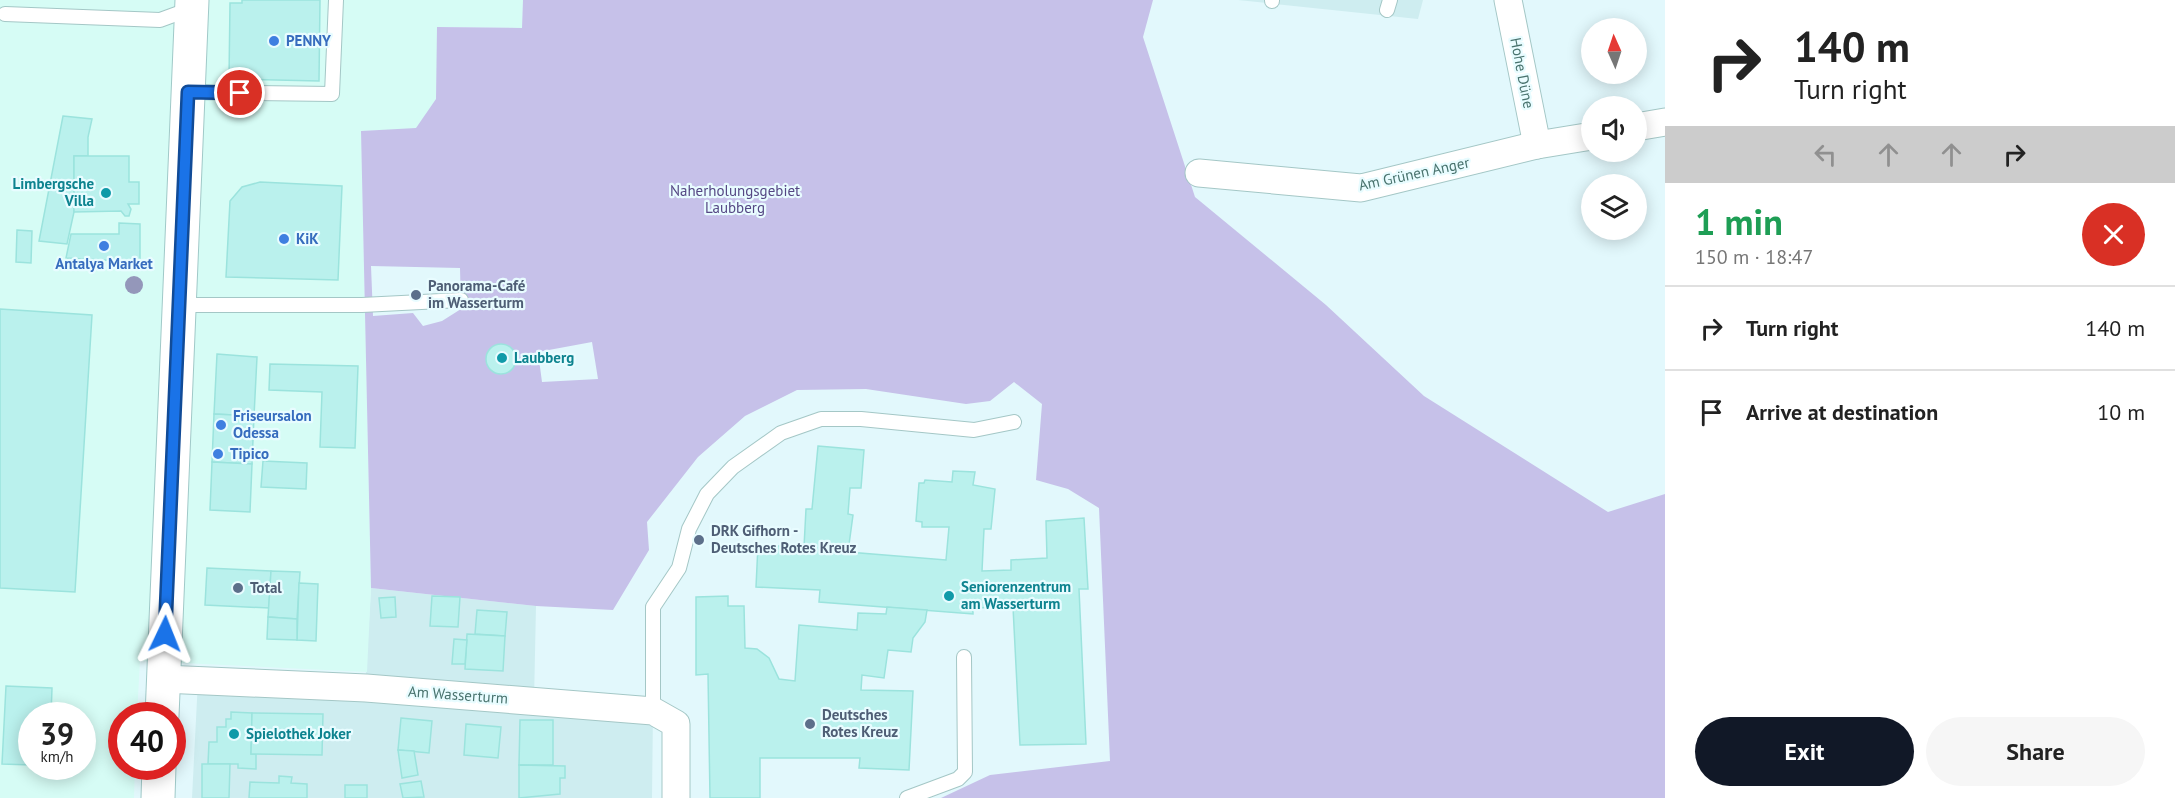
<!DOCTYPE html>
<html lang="en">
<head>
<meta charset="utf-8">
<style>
	:root { --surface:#fff; --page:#f6f6f6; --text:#222; --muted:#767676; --line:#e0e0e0; --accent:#111827 }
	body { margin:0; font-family:"PT Sans",sans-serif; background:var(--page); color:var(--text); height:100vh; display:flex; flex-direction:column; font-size:22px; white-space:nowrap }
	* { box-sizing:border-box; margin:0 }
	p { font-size:20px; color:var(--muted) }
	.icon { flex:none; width:33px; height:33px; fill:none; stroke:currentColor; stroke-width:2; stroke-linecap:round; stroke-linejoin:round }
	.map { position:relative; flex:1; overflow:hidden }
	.drawer { display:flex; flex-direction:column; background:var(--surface); width:510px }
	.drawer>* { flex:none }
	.guide { background:#fff; color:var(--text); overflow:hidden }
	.needle { width:39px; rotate:357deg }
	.fabs { position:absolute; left:1581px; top:18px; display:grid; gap:12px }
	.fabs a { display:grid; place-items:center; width:66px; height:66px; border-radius:50%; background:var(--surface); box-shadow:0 3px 15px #0003; font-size:30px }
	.speed { position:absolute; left:18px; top:702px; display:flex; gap:12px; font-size:30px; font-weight:700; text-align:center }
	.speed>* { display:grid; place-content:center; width:78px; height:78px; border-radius:50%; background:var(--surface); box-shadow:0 3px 15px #0003; line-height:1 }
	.speed small { font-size:15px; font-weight:400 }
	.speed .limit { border:9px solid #d22; background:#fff; color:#111 }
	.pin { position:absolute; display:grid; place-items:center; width:51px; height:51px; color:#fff; margin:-26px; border:3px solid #fff; border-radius:50%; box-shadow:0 2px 6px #0007 }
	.me { position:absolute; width:66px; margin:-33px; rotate:2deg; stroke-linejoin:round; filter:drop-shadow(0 0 4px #0008) }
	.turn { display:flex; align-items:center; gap:21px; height:126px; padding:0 30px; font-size:27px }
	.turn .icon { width:78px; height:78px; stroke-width:2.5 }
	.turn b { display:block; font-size:42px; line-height:51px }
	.lanes { display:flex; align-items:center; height:57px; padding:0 30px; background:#0003; justify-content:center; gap:30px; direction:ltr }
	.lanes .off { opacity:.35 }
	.round { display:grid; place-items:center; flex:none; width:63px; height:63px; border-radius:32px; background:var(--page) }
	.headline { display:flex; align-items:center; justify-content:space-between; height:102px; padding:0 30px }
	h1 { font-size:36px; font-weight:800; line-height:45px; color:#1e9e55 }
	.cta { display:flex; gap:12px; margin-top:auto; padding:12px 30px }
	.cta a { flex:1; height:69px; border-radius:36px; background:var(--accent); color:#fff; font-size:24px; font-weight:800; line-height:69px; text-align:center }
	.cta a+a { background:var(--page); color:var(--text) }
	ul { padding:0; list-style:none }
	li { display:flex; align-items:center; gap:18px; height:84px; padding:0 30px; border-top:2px solid var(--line) }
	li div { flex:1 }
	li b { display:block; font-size:22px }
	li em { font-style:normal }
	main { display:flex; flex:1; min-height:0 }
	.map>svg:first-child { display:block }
	.residential { fill:#ceedf0 }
	.commercial { fill:#d6fcf5; fill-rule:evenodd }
	.green { fill:#c6c1e9; fill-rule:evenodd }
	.building { fill:#baf1ed; stroke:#9be3dd; stroke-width:1.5 }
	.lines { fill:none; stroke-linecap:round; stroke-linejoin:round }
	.lane-casing { stroke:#a4c7c6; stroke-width:16 }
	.street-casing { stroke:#a4c7c6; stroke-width:29 }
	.secondary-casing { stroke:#a0c9c8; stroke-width:35 }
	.lane { stroke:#fff; stroke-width:14 }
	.street { stroke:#fff; stroke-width:27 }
	.secondary { stroke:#fff; stroke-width:33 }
	.tree { fill:#9497ba }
	.route-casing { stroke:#114b97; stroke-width:15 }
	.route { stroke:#1a73e8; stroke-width:10 }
	.shop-dot { fill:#3f7fe0; stroke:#e8fcff; stroke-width:2 }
	.culture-dot { fill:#0f9aa8; stroke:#e8fcff; stroke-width:2 }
	.service-dot { fill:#5c6f8a; stroke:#e8fcff; stroke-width:2 }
	.labels { text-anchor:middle; stroke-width:4.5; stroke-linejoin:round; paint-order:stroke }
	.shop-label { font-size:15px; font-weight:bold; fill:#366cbe; stroke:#e8fcff; text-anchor:start }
	.street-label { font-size:15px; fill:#49736e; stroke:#e8fcff }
	.culture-label { font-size:15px; font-weight:bold; fill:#0d838f; stroke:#e8fcff; text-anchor:start }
	.park-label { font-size:15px; fill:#554784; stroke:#e8fcff }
	.service-label { font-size:15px; font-weight:bold; fill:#4e5e75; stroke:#e8fcff; text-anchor:start }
</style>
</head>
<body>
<main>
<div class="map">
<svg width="1665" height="798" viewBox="0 0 1665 798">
	<rect width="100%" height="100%" fill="#e2f8fc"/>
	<g class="residential">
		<polygon points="1238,0 1423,0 1418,19"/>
		<polygon points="371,588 536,606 534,701 653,711 652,798 192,798 198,680 365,688"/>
	</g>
	<path class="commercial" d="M0,0H523L522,28L438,27L436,99L416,129L361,131L371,588L367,672L140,661L137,715L122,716V766L135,767L134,798H0ZM32,716H82V766H32Z"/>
	<path class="green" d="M523,0H1153L1143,37L1195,197L1326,305L1424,396L1608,512L1665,494V798H941L990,775L1110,761L1099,508L1068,489L1036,480L1042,404L1014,382L990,401L966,404L866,389L797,390L745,416L698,457L647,522L649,550L613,610L536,606L371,588L361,131L416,128L436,99L437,27L522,28ZM371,266L460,268L461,309L442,321L423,326L413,313L373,316ZM592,342L598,379L542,382L538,352Z"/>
	<g class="building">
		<polygon points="242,0 320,0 319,81 229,79 230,3 242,3"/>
		<polygon points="63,116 92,119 88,137 88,156 74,156 74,212 67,244 39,241"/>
		<polygon points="74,156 129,156 129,182 139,182 139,204 128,204 131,209 129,216 125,216 121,211 74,212"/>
		<polygon points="260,182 342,186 338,280 226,277 230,201 242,187"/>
		<polygon points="119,223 140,224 140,262 66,258 71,234 119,234"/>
		<polygon points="17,230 32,231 31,263 16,262"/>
		<polygon points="0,309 92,315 75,592 0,588"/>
		<circle cx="501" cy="359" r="15"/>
		<polygon points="217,354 257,357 254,416 214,414"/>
		<polygon points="270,364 358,366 355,448 320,447 322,392 269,390"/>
		<polygon points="214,414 254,416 252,464 212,462"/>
		<polygon points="818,446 864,450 861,488 850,488 848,514 853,515 848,552 946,560 949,527 922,527 922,522 916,521 919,483 924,483 925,480 952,482 953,471 975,472 973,485 995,489 991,529 984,529 982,571 1011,570 1011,560 1047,558 1046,521 1084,518 1088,589 1079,589 1086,744 1020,745 1013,607 973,608 973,614 819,602 820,590 756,587 758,545 804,547 806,509 812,509"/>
		<polygon points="263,461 307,463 306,489 261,487"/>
		<polygon points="212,462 252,464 250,512 210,510"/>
		<polygon points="207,568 271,571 269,608 205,605"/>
		<polygon points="271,571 300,572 297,619 268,617"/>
		<polygon points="299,583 318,584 316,641 297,640"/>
		<polygon points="432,596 460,597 458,627 430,626"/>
		<polygon points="728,596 728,606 744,606 745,648 757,649 769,658 779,679 795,681 799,625 857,630 858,613 886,614 887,607 927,610 925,622 913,638 911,652 888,650 884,678 862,675 861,690 913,691 909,770 859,768 860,758 760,758 760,798 710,798 708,674 696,675 696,597"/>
		<polygon points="395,597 396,617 381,618 379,598"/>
		<polygon points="477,610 507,612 505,636 475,634"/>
		<polygon points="268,617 297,619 297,640 267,639"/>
		<polygon points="467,634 505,636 503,671 465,669"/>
		<polygon points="454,639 467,640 465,664 452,664"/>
		<polygon points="6,686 52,688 51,716 32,716 32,765 2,764"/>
		<polygon points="231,712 252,713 251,754 256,754 256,769 238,768 238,764 208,764 209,742 217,742 217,727 226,727 226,719 231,719"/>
		<polygon points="252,713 323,714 322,755 251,754"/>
		<polygon points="401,718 432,721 429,753 398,750"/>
		<polygon points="520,720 553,720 553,765 519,765"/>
		<polygon points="466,724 501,727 498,758 464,755"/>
		<polygon points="398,750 414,751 418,775 402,778"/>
		<polygon points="202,764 230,764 229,798 202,798"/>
		<polygon points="519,765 565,766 565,778 560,778 560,794 519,798"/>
		<polygon points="279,776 292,777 291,783 307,784 307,798 249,798 250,782 279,783"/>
		<polygon points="421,781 424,797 403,798 400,784"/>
		<rect x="345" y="785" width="22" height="13"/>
	</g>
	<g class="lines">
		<g class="lane-casing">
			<g id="lane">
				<polyline points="1272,1 1272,0"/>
				<polyline points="1387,10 1390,0"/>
				<polyline points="5,14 160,20 190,9"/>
				<polyline points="188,92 332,94 336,0"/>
				<polyline points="179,305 362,305 461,300"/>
				<polyline points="653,711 653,607 679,568 689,529 707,494 733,467 781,433 821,419 861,419 974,430 1014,422"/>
				<polyline points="907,798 958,779 965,772 964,657"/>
			</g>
		</g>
		<g class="street-casing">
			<g id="street">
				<polyline points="1508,0 1537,145"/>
				<polyline points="1636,127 1665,122"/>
				<polyline points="1199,173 1361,188 1537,145 1592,136"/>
				<polyline points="163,679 366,688 653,711 676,724 676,798"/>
			</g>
		</g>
		<g class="secondary-casing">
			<g id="secondary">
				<polyline points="162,716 192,0"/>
				<polyline points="158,798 159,766"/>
			</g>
		</g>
		<use href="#lane" class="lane"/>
		<use href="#street" class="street"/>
		<use href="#secondary" class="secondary"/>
	</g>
	<circle class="tree" cx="134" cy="285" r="9"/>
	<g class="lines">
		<g class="route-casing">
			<polyline id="route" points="165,634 188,92 240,93"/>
		</g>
		<use href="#route" class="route"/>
	</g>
	<g class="shop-dot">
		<circle cx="274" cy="41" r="6"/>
		<circle cx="284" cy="239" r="6"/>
		<circle cx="104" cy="246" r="6"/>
		<circle cx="221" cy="425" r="6"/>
		<circle cx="218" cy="454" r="6"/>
	</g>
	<g class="culture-dot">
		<circle cx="106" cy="193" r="6"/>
		<circle cx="502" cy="358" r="6"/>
		<circle cx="949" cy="596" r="6"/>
		<circle cx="234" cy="734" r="6"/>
	</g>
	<g class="service-dot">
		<circle cx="416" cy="295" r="6"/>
		<circle cx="699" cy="540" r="6"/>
		<circle cx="238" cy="588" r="6"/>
		<circle cx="810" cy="724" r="6"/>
	</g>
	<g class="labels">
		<g class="shop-label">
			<text x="286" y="46">PENNY</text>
			<text x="296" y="244">KiK</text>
			<text x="104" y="269" text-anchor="middle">Antalya Market</text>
			<text x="233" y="421">Friseursalon<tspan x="233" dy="17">Odessa</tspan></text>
			<text x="230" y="459">Tipico</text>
		</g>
		<g class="street-label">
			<text transform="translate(1522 73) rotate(79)" y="5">Hohe Düne</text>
			<text transform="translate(1414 174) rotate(-12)" y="5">Am Grünen Anger</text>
			<text transform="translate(458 695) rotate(4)" y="5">Am Wasserturm</text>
		</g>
		<g class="culture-label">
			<text x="94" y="189" text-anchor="end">Limbergsche<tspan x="94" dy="17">Villa</tspan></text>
			<text x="514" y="363">Laubberg</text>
			<text x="961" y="592">Seniorenzentrum<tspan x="961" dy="17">am Wasserturm</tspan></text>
			<text x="246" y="739">Spielothek Joker</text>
		</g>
		<g class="park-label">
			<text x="735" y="196">Naherholungsgebiet<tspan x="735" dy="17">Laubberg</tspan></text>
		</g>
		<g class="service-label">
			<text x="428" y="291">Panorama-Café<tspan x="428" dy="17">im Wasserturm</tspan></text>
			<text x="711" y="536">DRK Gifhorn -<tspan x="711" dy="17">Deutsches Rotes Kreuz</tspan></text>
			<text x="250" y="593">Total</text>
			<text x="822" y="720">Deutsches<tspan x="822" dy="17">Rotes Kreuz</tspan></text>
		</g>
	</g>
</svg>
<div class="fabs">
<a><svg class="needle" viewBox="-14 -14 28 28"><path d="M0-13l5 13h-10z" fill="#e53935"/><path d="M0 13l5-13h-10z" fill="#767676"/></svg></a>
<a><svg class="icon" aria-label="sound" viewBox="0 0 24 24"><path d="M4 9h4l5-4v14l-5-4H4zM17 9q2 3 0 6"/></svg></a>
<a><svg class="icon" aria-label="layers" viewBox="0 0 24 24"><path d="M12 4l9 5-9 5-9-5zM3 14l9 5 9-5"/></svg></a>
</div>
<div class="speed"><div>39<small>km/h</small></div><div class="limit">40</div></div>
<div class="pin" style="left:240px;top:93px;background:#d93025"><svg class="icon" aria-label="arrive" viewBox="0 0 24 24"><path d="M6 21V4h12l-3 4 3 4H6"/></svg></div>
<svg class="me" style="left:165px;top:634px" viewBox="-20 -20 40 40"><path d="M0-17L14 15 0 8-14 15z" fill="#1a73e8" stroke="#fff" stroke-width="4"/></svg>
</div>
<section class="drawer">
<div class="guide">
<div class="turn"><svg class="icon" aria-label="right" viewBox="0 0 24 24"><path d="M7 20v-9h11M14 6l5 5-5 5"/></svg><div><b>140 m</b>Turn right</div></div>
<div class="lanes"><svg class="icon off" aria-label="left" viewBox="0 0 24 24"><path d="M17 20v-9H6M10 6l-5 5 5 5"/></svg><svg class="icon off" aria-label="ahead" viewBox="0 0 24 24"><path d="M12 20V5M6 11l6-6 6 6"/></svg><svg class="icon off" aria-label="ahead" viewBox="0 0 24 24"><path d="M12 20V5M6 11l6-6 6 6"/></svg><svg class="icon" aria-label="right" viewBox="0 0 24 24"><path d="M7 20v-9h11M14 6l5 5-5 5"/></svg></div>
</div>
<div class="headline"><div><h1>1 min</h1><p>150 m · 18:47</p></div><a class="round" style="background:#d93025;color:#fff"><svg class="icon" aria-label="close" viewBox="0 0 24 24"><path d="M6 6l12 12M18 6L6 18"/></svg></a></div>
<ul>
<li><svg class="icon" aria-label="right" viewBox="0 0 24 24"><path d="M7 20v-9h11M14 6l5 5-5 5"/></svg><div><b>Turn right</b></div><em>140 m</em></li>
<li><svg class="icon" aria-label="arrive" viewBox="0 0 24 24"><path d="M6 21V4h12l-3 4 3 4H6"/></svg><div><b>Arrive at destination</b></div><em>10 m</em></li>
</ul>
<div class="cta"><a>Exit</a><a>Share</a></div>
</section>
</main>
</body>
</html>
